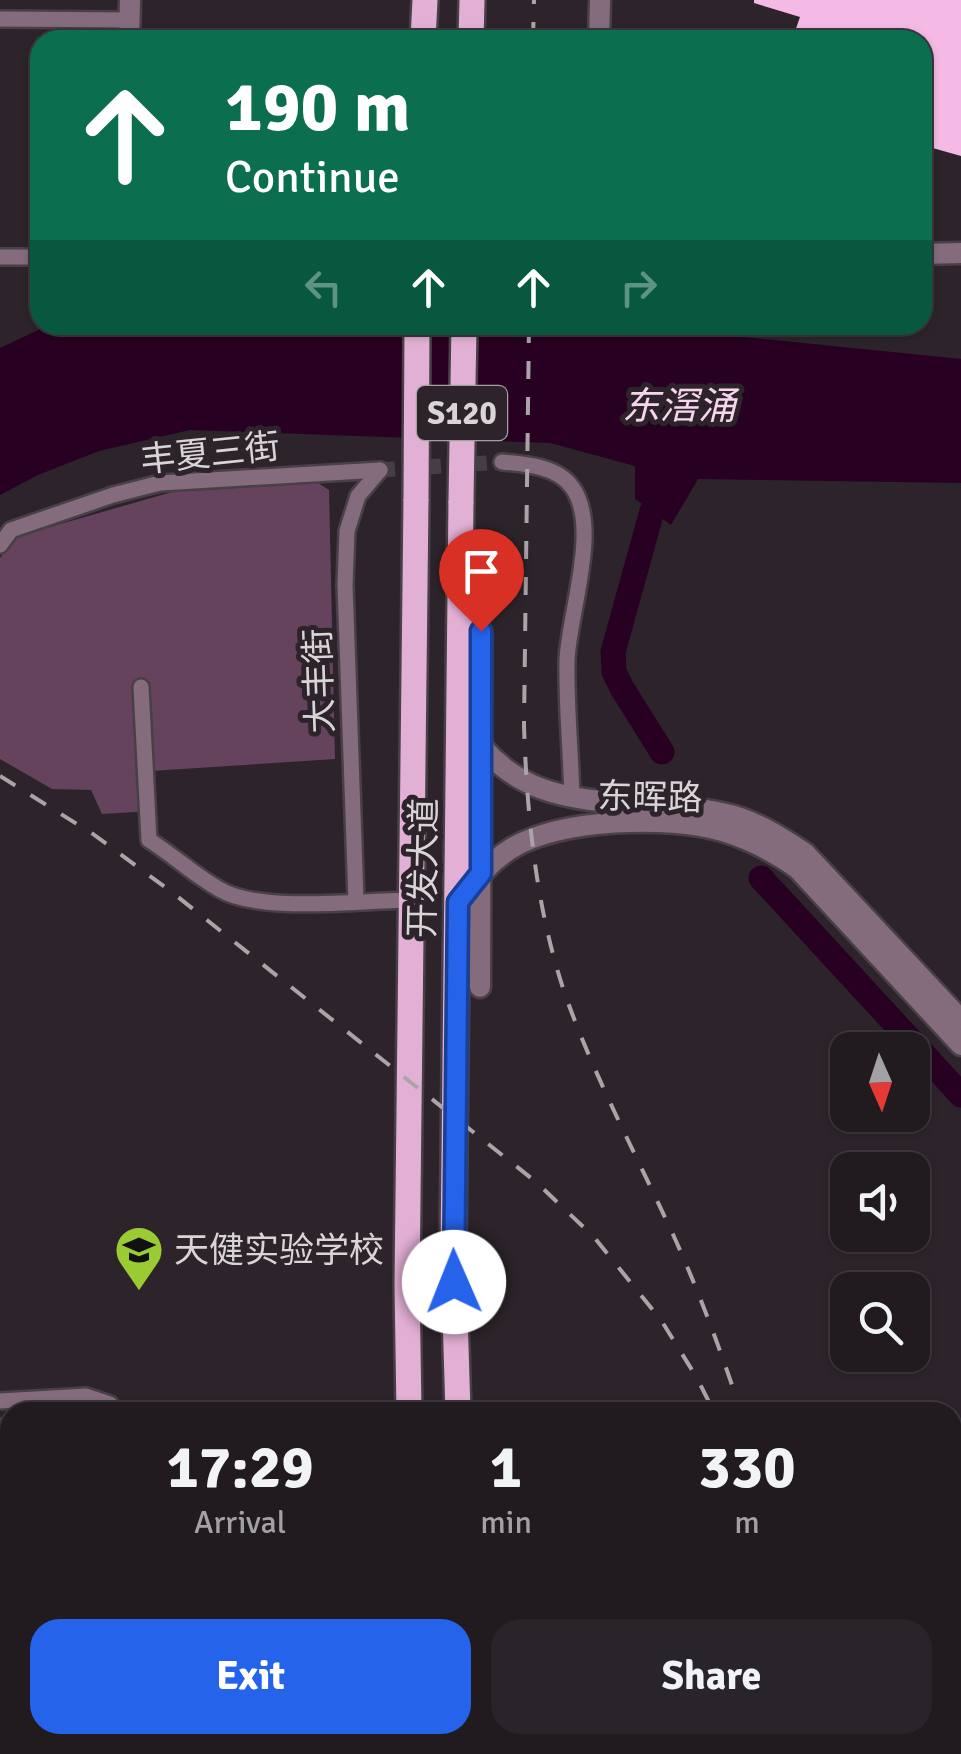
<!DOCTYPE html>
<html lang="en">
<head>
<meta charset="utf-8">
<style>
	:root { --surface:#211b20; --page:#292429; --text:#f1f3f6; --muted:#a2a1a5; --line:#3e393e; --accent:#2563eb }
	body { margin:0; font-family:Signika,"Noto Sans SC",sans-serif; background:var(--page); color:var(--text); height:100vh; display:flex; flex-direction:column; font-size:38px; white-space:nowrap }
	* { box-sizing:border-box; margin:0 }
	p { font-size:32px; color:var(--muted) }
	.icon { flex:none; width:55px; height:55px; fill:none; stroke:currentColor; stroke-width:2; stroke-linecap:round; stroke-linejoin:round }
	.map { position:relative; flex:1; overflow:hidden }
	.drawer { position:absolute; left:0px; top:1402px; width:962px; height:352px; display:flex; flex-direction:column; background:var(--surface); border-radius:30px 30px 0 0; box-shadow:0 2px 8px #0004,0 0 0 2px var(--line) }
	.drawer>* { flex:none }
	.top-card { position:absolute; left:30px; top:30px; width:902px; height:305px; border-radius:30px; box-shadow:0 2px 8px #0004,0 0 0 2px var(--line); background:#0b6e4f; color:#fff; overflow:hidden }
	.needle { width:65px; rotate:177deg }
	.buttons { position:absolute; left:830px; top:1032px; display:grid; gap:20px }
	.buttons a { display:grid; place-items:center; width:100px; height:100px; border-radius:20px; background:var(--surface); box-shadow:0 2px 8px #0004,0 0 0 2px var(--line); font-size:50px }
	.pin { position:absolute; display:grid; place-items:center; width:85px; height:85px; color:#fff; margin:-102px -42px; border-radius:50% 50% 50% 0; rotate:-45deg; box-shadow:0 0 10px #0007 }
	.pin .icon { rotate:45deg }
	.me { position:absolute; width:110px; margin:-55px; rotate:359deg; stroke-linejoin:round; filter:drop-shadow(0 0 8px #0008) }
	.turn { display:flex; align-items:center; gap:35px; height:210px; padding:0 30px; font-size:45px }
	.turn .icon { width:130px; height:130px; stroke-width:2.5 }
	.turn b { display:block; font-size:70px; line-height:85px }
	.lanes { display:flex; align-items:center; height:95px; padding:0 30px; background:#0003; justify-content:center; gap:50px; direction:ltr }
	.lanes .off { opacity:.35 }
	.eta { display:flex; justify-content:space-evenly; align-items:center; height:170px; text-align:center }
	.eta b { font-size:60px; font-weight:800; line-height:70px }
	.primary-button { display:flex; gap:20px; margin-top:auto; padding:20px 30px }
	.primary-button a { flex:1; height:115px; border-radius:30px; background:var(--accent); color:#fff; font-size:40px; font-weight:800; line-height:115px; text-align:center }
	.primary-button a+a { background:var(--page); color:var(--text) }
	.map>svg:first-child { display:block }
	.green { fill:#65435d }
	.water { fill:#280021 }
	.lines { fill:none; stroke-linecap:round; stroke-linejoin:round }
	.river { stroke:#280021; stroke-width:25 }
	.building { fill:#f5b9e6 }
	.minor-tunnel { stroke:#463e44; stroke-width:15; stroke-dasharray:15 8; stroke-linecap:butt }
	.minor-casing { stroke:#484046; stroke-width:20 }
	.tertiary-casing { stroke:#484046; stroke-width:25 }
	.primary-casing { stroke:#484046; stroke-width:30 }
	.minor { stroke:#846c7d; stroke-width:15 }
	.tertiary { stroke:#846c7d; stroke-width:20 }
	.primary { stroke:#e3b0d5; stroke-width:25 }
	.rail { stroke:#aaa4a9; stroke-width:4; stroke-dasharray:18 18; stroke-linecap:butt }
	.primary-bridge-casing { stroke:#484046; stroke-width:30; stroke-linecap:butt }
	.primary-bridge { stroke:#e3b0d5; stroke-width:25 }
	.route-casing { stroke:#184099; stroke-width:25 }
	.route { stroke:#2563eb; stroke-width:18 }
	.labels { text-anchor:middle; stroke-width:10; stroke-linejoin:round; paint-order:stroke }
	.shield { fill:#2c242a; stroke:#a59fa4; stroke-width:2.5 }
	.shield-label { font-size:32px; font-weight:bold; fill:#d9d4d8 }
	.street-label { font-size:35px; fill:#d9d4d8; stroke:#2c242a }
	.poi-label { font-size:35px; fill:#d9d4d8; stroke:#2c242a; text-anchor:start }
	.water-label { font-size:38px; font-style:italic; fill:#f6d5ed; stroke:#2c242a }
</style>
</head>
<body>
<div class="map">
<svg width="961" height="1754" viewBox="0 0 961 1754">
	<rect width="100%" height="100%" fill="#2c242a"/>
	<polygon class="green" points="318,483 329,490 335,759 151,771 152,811 102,814 91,790 52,789 0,759 0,558 15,537 172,492"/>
	<polygon class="water" points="49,325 626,325 961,359 961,483 698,479 671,525 635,499 635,466 550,443 190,430 99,451 38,475 0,495 0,348"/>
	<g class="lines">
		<g class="river">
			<polyline points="652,511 613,652 614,672 622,688 662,752"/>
			<polyline points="761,878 961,1095"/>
		</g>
	</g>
	<polygon class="building" points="754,0 961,0 961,156 922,145 922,40 792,40 800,17 754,3"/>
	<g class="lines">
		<polyline class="minor-tunnel" points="380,470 502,462"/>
		<g class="minor-casing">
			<g id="minor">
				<polyline points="0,19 129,20"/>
				<polyline points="0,257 40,257"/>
				<path d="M502,462C526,464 557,466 572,487C601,526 569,613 567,660C566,706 571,753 572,799"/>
				<polyline points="0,545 11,530 113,495 160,483 380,470"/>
				<path d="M141,687L149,840C173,855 194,875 219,889C260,914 362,900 412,900"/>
				<polyline points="356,900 345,585 347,531 358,496 380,470"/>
				<polyline points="0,1401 86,1396 110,1404 115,1412"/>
				<polyline points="0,1427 10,1426"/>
				<polyline points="88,1745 89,1754"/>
				<polyline points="130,1745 130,1754"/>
			</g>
		</g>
		<g class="tertiary-casing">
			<g id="tertiary">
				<polyline points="129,40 130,0"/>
				<polyline points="599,40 600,0"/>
				<polyline points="922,254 961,253"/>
				<path d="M461,716C522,826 621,792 722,813C753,819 779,836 805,853L961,1020"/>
				<path d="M458,902C474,882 489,862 512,848C561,819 667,815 722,831C749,839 774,852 797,868L961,1045"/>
				<polyline points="480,987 481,631"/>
			</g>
		</g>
		<g class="primary-casing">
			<g id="primary">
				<polyline points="423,40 425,0"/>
				<polyline points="471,40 472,0"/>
				<polyline points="409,1412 407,1285 416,499"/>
				<polyline points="458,1412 453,1249 461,501"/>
				<polyline points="435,1745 436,1754"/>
				<polyline points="486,1745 487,1754"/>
			</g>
		</g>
		<use href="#minor" class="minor"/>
		<use href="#tertiary" class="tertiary"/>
		<use href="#primary" class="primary"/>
		<g class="rail">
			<polyline points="533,40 534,0"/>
			<path d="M529,325L524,726C527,817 536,910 566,997C596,1081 639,1160 676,1241C701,1297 722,1354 741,1412"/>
			<polyline points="0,776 93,834 173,893 536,1182 594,1237 661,1320 697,1378 714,1412"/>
			<polyline points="840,1745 843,1754"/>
		</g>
		<g class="primary-bridge-casing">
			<g id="primary-bridge">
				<polyline points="416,499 417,325"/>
				<polyline points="461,501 464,325"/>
			</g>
		</g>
		<use href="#primary-bridge" class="primary-bridge"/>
	</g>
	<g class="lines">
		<g class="route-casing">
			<polyline id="route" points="454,1282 458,902 481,873 481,631"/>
		</g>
		<use href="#route" class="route"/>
	</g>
	<defs>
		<g id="school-pin" transform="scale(2.5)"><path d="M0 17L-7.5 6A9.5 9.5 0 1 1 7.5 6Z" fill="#9bcb33" stroke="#2c242a"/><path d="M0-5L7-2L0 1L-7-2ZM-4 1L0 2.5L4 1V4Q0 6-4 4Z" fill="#111"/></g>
	</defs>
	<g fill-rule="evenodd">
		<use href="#school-pin" x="139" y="1250"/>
	</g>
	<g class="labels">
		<rect class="shield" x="417" y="386" width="90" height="54" rx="8"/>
		<g class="shield-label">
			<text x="462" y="424">S120</text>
		</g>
		<g class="street-label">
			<text transform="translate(210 453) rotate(-6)" y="12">丰夏三街</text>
			<text transform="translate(319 681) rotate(-92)" y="12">大丰街</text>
			<text transform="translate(650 797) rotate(1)" y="12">东晖路</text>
			<text transform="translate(423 868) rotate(-89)" y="12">开发大道</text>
		</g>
		<g class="poi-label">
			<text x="174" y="1262">天健实验学校</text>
		</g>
		<g class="water-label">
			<text x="679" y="419">东滘涌</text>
		</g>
	</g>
</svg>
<div class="buttons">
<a><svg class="needle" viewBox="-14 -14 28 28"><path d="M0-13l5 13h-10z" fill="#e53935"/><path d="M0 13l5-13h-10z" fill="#a2a1a5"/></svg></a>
<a><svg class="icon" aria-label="sound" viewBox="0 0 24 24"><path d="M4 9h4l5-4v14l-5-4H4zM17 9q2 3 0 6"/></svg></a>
<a><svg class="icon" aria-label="search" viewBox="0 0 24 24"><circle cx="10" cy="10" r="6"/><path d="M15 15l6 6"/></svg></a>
</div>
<div class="pin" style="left:481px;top:631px;background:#d93025"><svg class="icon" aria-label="arrive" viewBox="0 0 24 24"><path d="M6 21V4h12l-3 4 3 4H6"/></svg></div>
<svg class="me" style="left:454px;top:1282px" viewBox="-20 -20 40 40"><circle r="19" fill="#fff"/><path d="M0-13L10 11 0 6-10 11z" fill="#2563eb"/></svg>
<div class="top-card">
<div class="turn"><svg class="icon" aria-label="ahead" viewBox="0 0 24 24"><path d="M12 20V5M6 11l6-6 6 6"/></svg><div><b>190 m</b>Continue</div></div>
<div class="lanes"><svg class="icon off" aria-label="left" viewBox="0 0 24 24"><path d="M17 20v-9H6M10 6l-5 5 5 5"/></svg><svg class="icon" aria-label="ahead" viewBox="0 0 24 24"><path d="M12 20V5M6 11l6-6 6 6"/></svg><svg class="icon" aria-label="ahead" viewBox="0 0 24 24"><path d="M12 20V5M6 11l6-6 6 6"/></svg><svg class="icon off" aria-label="right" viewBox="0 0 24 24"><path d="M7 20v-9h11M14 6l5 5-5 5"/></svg></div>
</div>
<section class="drawer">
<div class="eta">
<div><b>17:29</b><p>Arrival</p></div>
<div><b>1</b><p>min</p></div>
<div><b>330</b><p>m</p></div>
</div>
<div class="primary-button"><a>Exit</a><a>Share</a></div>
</section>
</div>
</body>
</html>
